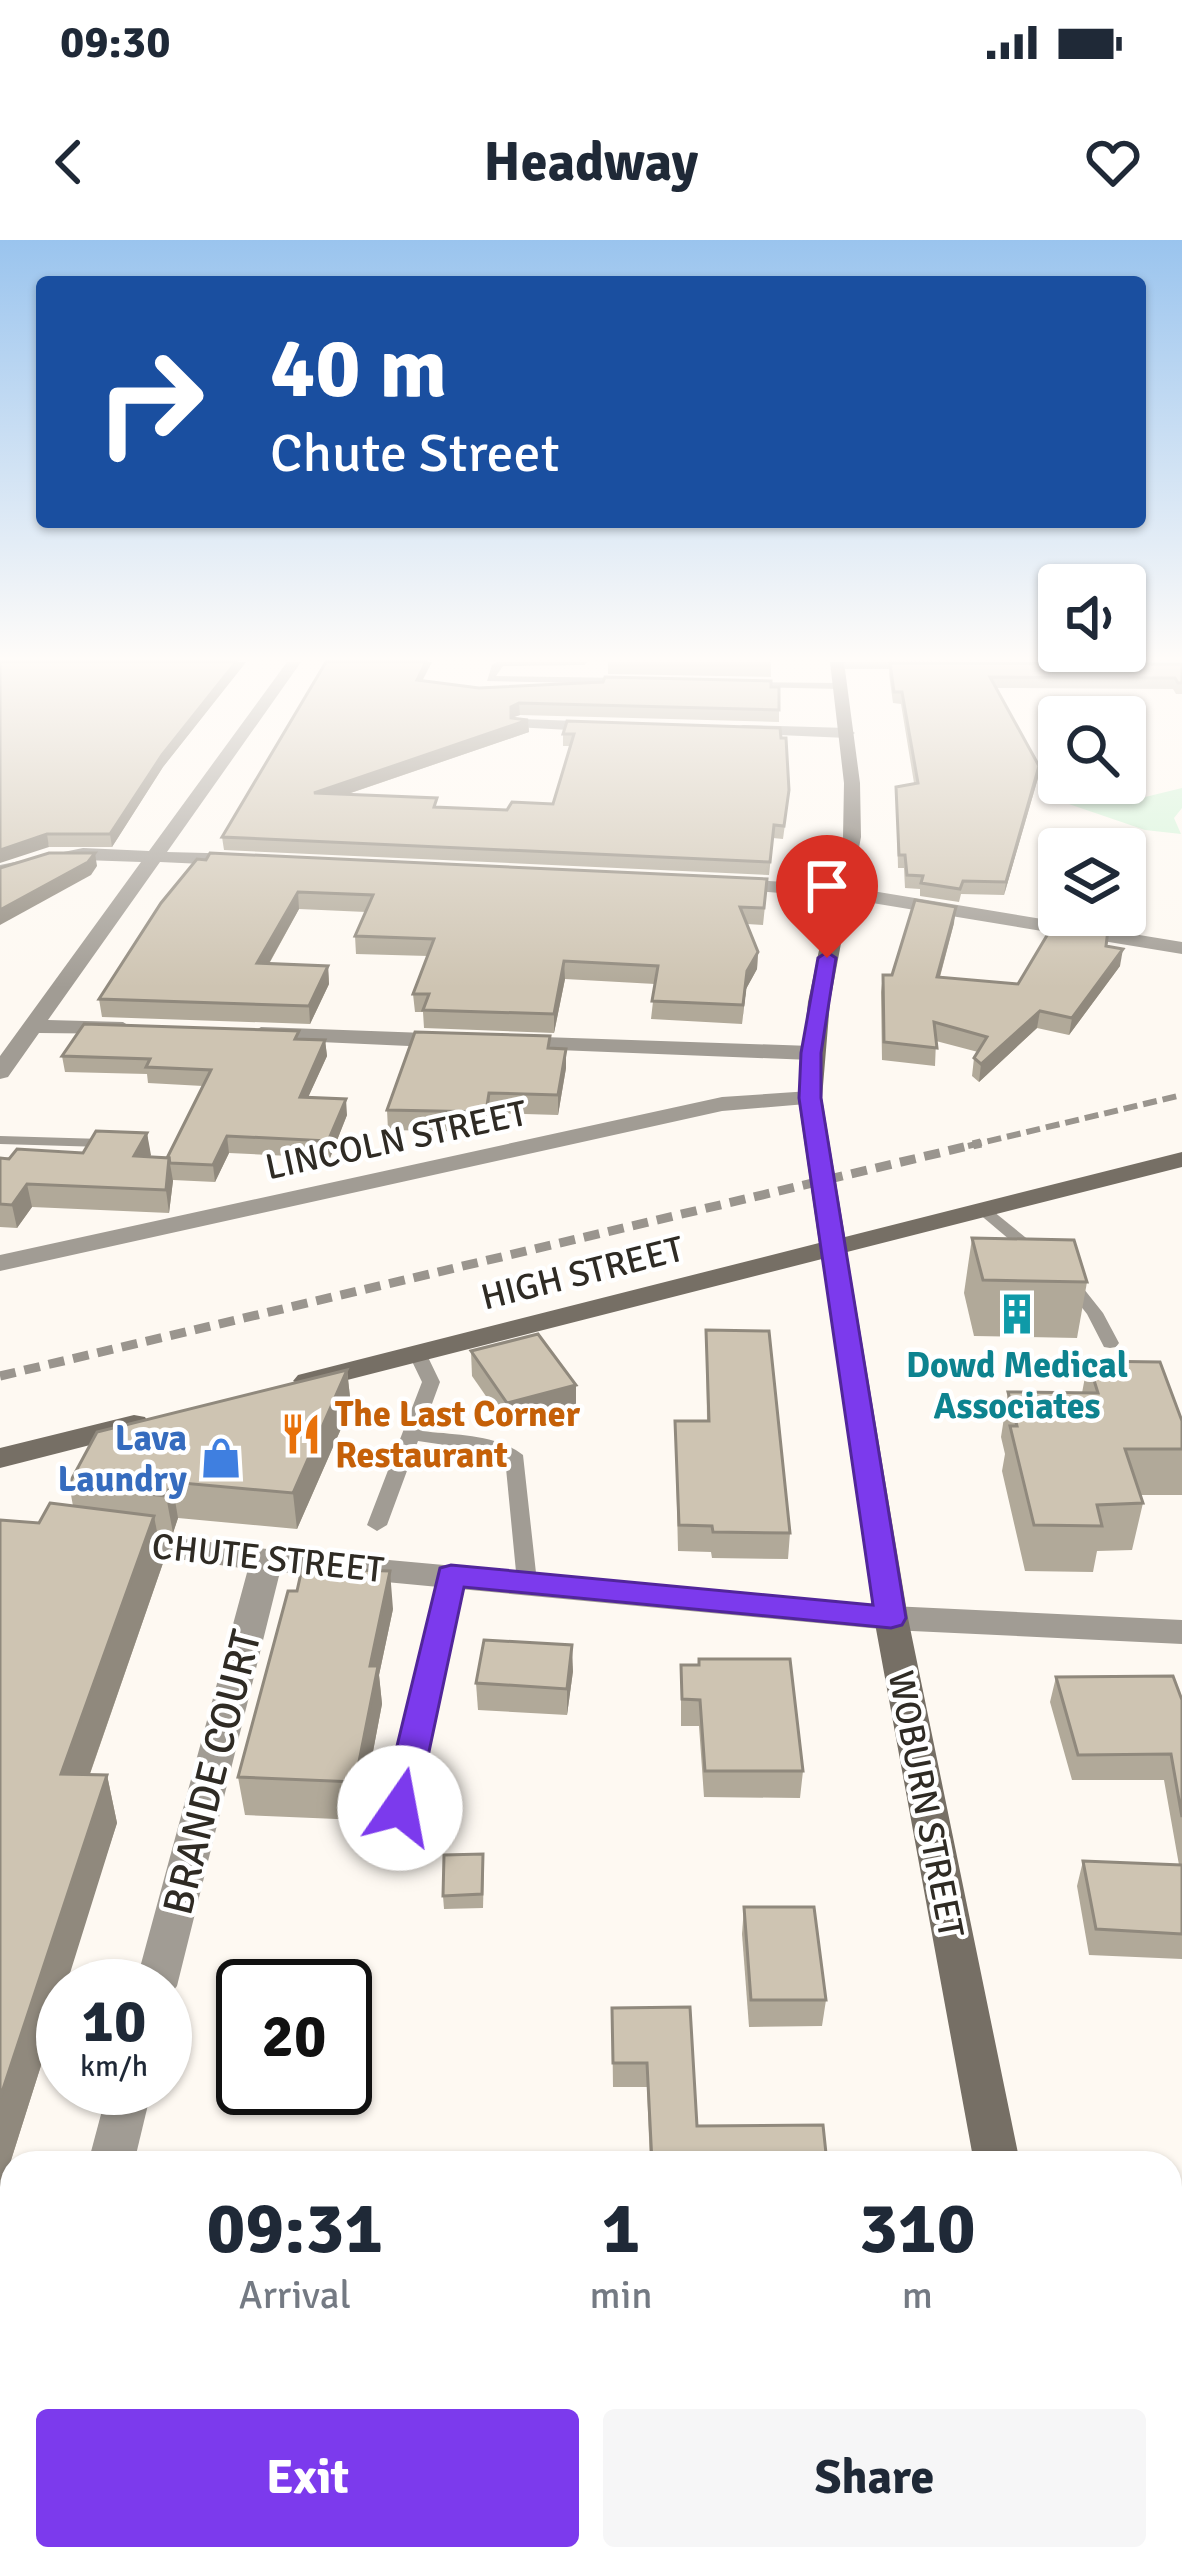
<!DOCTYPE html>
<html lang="en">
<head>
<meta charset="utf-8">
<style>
	:root { --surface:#fff; --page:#f6f6f7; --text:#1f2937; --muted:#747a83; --accent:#7c3aed }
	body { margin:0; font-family:Signika,sans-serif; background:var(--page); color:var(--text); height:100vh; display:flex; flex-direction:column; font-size:45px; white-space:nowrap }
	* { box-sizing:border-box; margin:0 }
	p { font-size:39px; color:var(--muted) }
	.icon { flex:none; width:66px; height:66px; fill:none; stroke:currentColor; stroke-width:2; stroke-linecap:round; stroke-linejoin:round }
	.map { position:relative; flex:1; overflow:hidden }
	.panel { position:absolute; left:0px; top:1911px; width:1182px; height:420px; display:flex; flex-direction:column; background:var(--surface); border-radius:36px 36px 0 0; box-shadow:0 3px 9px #0004 }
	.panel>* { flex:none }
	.guide { position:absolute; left:36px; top:36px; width:1110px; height:252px; border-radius:12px; box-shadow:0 3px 9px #0004; background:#1a4fa0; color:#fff; overflow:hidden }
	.controls { position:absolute; left:1038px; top:324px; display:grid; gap:24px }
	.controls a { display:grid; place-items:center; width:108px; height:108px; border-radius:12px; background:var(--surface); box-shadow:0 3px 9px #0004; font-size:60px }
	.speed { position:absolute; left:36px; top:1719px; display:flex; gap:24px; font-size:60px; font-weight:700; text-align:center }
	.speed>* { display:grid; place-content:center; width:156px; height:156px; border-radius:50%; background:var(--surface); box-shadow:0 3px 9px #0004; line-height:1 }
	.speed small { font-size:30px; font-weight:400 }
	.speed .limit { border:6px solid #111; border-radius:18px; background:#fff; color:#111 }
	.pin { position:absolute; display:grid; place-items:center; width:102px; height:102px; color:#fff; margin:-123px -51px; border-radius:50% 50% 50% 0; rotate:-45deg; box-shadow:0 0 12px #0007 }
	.pin .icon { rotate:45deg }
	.me { position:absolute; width:132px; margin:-66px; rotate:12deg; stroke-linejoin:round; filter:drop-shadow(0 0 9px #0008) }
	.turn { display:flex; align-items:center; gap:42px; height:252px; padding:0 36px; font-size:54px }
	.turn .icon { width:156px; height:156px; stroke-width:2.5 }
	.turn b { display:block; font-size:84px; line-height:102px }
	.eta { display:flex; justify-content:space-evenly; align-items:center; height:204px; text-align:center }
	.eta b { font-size:72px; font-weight:700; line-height:84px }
	.primary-button { display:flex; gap:24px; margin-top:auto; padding:24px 36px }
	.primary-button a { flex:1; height:138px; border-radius:12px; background:var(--accent); color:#fff; font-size:48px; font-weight:700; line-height:138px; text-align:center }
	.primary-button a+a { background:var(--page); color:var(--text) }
	.status { display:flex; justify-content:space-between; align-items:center; height:84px; padding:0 60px; background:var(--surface); direction:ltr }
	.status svg { height:33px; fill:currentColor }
	header { display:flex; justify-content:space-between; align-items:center; height:156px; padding:0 36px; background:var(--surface); font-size:54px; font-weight:700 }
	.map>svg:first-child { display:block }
	.green { fill:#d1f4d7 }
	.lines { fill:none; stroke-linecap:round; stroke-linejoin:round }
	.lane { fill:#a19c94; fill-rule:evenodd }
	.street { fill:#a19c94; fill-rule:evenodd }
	.secondary { fill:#766f65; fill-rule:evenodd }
	.rail-far1 { stroke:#9a958e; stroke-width:6; stroke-dasharray:14 6; stroke-linecap:butt }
	.rail { stroke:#9a958e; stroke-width:9; stroke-dasharray:16 9; stroke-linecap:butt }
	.wall { fill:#b1a999 }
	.shaded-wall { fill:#90897d }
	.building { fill:#cec4b2; stroke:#90897d; stroke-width:3 }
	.route { fill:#7c3aed; stroke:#51269a; stroke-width:3 }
	.labels { text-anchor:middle; stroke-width:9; stroke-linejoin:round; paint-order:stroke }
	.street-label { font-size:36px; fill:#2f2b24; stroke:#fff }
	.culture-label { font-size:36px; font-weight:bold; fill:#0d838f; stroke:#fff }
	.food-label { font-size:36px; font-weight:bold; fill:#c56008; stroke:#fff; text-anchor:start }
	.shop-label { font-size:36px; font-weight:bold; fill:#366cbe; stroke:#fff; text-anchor:end }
	.near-street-label { font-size:42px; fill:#2f2b24; stroke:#fff }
</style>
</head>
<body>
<div class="status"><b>09:30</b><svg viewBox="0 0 49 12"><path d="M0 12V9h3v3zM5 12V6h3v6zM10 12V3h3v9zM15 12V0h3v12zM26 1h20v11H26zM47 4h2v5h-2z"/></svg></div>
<header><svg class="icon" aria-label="back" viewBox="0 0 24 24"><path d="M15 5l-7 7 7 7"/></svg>Headway<svg class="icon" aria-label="heart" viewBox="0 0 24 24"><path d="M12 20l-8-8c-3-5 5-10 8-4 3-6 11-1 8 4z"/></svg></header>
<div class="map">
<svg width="1182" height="2331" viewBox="0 0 1182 2331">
	<rect width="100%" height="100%" fill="#fef9f2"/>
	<polygon class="green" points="1182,548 1182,568 1174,578 1181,594 1145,590 1060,561 1073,557 1137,559"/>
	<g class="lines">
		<g class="lane">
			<polygon points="497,422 588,422 584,425 503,426 496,436 625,438 629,441 625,444 487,441 492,425"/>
			<polygon points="746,442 840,443 844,446 840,449 749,447"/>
			<polygon points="0,896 103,899 110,903 103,907 0,904"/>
			<polygon points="983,965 988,967 1041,1010 1043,1013 1041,1016 1029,1016 978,973 975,970 978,967"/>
			<polygon points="1070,1037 1076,1039 1103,1073 1119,1103 1116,1107 1110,1108 1104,1107 1087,1074 1062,1042"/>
			<path d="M417,1108L426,1113L440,1142L422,1191C454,1195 497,1194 523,1215L537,1342L534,1347H520L517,1342L505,1218L492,1212L418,1201L387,1285L377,1291L367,1285L422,1142L408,1113Z"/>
			<polygon points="451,1328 458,1330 461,1335 412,1568 408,1574 400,1577 392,1574 388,1568 441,1335 444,1330"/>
		</g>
		<g class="street">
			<polygon points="287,422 301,422 167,612 246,614 255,620 246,626 160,622 48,780 123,782 134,789 131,794 39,793 8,837 0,839 0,816 141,622 83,620 0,637 0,625 83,608 149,611"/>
			<polygon points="832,422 935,422 937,425 930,429 837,429"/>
			<polygon points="521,479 605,482 613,487 605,492 515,487 515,481"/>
			<polygon points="743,485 847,488 855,493 847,498 737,493 737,487"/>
			<polygon points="725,638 842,646 1182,702 1182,714 842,658 718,648 718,640"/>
			<polygon points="261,787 453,794 464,801 453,808 253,799 250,794"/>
			<polygon points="513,796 811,806 822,813 811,820 505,808 505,798"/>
			<polygon points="810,851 822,858 818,863 722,871 0,1031 0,1015 722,857"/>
			<polygon points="119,1290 247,1307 891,1366 1182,1380 1182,1404 891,1390 280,1332 177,1746 165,1761 165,1746 135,1746 248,1329 107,1309 103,1301 107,1293"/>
			<polygon points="108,1848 152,1848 134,1923 88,1923"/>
			<rect x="1170" y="2046" width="12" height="48"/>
			<polygon points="12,2207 12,2282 0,2286 0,2212"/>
		</g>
		<g class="secondary">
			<polygon points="830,422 844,422 860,543 861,597 830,762 822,858 845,997 1182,912 1182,927 847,1012 908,1378 1020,1923 974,1923 874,1378 822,1019 308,1150 293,1141 298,1135 819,1003 798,858 808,762 843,597 844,543"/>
			<polygon points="134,1175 145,1177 149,1184 145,1191 0,1228 0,1208"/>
			<polygon points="1043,2319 1097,2319 1099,2331 1045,2331"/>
		</g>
		<polyline class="rail-far1" points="968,906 1182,855"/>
		<polyline class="rail" points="0,1136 981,903"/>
	</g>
	<g class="wall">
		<polygon points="0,422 246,422 163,527 112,607 49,607"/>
		<polygon points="608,422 771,422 771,437 608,434"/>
		<polygon points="890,423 1182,424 1182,454 1176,454 1173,449 996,448 1038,538 1004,655 961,654 959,662 920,656 920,649 905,648 904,628 898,628 896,547 914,543 901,464 893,463 889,434"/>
		<polygon points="423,441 479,448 771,447 779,470 779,482 520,475 511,478 528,480 529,492 348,554 438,567 507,570 553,564 570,506 563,506 563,494 567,481 788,562 783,599 773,598 769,635 224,610 222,597"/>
		<polygon points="197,619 766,656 763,685 747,684 758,712 757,729 746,749 742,784 651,779 655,744 565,739 554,793 424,788 423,772 415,772 413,754 428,716 356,714 355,696 366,672 299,669 269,724 328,726 329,744 310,784 102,777 99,759"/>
		<polygon points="1064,675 1109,675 1108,686 1063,679"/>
		<polygon points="954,683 940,737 1018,744 1106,706 1120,726 1069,795 1037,788 979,842 972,836 974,818 978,812 936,801 935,826 882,820 881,752 883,735 892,735"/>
		<polygon points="550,796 550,809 566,828 558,875 490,873 487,892 388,890 387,870"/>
		<polygon points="300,799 325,800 327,816 308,857 347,875 330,918 229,913 215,942 173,940 169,973 32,967 17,988 0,987 0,918 83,913 147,893 150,917 167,918 203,846 148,843 147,834 65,832 62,816"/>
		<polygon points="972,998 1087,1042 1077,1098 974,1096 964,1053"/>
		<polygon points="706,1090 790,1293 788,1319 712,1318 711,1312 678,1311 675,1181 707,1181"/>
		<polygon points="471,1111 576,1145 576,1169 508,1188 472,1136"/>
		<polygon points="1088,1121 1182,1181 1182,1255 1140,1255 1143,1263 1132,1310 1097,1311 1093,1332 1025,1331 1002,1231 1005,1214 1001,1197 1008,1152 1082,1153"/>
		<polygon points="347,1130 351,1166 297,1289 178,1278 173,1293 157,1291 163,1323 90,1534 107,1535 117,1583 63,1746 63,1756 0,1955 39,1283 73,1266 69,1244"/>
		<polygon points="393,1369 379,1435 382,1464 360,1580 245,1575 238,1537"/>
		<polygon points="681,1425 803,1531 800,1558 704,1557 699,1486 681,1486"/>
		<polygon points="573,1431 567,1475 478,1470 476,1443"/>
		<polygon points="1056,1437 1182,1460 1182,1719 1089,1715 1077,1646 1083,1621 1179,1625 1164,1540 1072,1540 1050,1462"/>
		<polygon points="484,1628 483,1668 444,1669 443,1656"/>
		<polygon points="744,1667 826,1760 822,1786 749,1787 742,1694"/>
		<polygon points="612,1768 697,1886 827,1923 650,1923 647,1847 613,1847"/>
	</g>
	<g class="shaded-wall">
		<polygon points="236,422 246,422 163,527 112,607 110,594 162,515"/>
		<polygon points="426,422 432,422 417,451 417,440"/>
		<polygon points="519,463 520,475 511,478 511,467"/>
		<polygon points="528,480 529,492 315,565 314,553"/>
		<polygon points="1039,526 1038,538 1004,655 1006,642"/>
		<polygon points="47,594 49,607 0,623 0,610"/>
		<polygon points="95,613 97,626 91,635 0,685 0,670"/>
		<polygon points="298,652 299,669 259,741 257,723"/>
		<polygon points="956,667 954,683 935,754 937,737"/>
		<polygon points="1123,709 1120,726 1069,795 1072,778"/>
		<polygon points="758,712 757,729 746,749 742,784 747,731"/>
		<polygon points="564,721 565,739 554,793 554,774"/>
		<polygon points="328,726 329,744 310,784 309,766"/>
		<polygon points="1040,771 1037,788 979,842 981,824"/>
		<polygon points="325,800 327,816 301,873 300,857"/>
		<polygon points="566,809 566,828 558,875 558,855"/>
		<polygon points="489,853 490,873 487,892 486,872"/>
		<polygon points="346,859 347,875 330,918 328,901"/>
		<polygon points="147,893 151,915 138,939 134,916"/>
		<polygon points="227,896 229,913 215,942 213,925"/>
		<polygon points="169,918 173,941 169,973 166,950"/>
		<polygon points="27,944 32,967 17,988 12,965"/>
		<polygon points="347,1130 351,1166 297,1289 293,1253"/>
		<polygon points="576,1145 576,1169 508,1188 507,1163"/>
		<polygon points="172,1242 178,1278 173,1293 166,1256"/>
		<polygon points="154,1276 163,1323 73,1582 61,1534"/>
		<polygon points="390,1331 393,1369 379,1435 382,1464 360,1580 355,1542 370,1426"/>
		<polygon points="572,1405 573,1431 567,1475 567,1449"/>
		<polygon points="107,1535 117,1583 66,1746 63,1746 63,1756 0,1955 0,1858"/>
	</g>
	<g class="building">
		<polygon points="0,422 236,422 162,515 110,594 47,594 0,610"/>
		<polygon points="326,422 426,422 417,440 479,448 603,442 605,437 771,441 771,447 779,447 779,470 519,463 511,467 511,478 528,480 314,553 437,558 434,567 507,570 512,562 553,564 574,494 563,494 567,481 780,488 781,498 786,498 789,550 784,586 774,585 770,622 222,597"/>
		<polygon points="890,423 1182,424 1182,443 1178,443 1175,438 990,437 1039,526 1006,642 963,641 960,649 921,643 923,636 907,635 905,615 899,615 896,547 918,543 902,452 894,452"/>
		<polygon points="49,613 95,613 88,622 0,670 0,628"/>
		<polygon points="210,613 767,639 764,668 740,667 758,712 747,731 743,765 652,761 658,726 564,721 554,774 423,770 429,754 413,754 434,699 355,696 373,655 298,652 257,723 328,726 309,766 99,759 161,663 197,619 206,620"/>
		<polygon points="915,660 956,667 937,737 1018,744 1055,682 1108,690 1106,706 1123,709 1072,778 1040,771 981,824 974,818 987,797 934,782 937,808 884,802 883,735 892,735"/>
		<polygon points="84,784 299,791 295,799 325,800 300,857 346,859 328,901 227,896 213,925 170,923 169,918 167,918 211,830 146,827 150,819 62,816"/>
		<polygon points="415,792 550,796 548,808 566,809 558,855 489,853 486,872 387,870"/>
		<polygon points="96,891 147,893 134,916 169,918 166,950 27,944 12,965 0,964 0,918 9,919 17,909 83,913"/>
		<polygon points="972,998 1074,1000 1087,1042 983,1040"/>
		<polygon points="706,1090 769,1091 790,1293 713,1292 712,1286 679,1285 675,1181 709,1181"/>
		<polygon points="538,1094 576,1145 507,1163 471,1111"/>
		<polygon points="1088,1121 1160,1122 1182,1181 1182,1209 1125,1209 1143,1263 1097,1265 1102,1286 1034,1285 1010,1186 1017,1186 1008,1152 1098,1153"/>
		<polygon points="347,1130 293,1253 172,1242 166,1256 69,1244 97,1192"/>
		<polygon points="50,1263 154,1276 61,1534 107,1535 0,1858 0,1280 39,1283"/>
		<polygon points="317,1329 390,1331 370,1426 378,1426 355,1542 238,1537 288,1351 297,1351 301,1333 316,1334"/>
		<polygon points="484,1400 572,1405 567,1449 476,1443"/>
		<polygon points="699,1419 790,1419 803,1531 705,1531 700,1460 682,1459 681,1425 699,1425"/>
		<polygon points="1173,1436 1182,1460 1182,1577 1171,1514 1078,1515 1056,1437"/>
		<polygon points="483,1614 482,1654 443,1656 444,1615"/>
		<polygon points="1083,1621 1182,1625 1182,1694 1096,1689"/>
		<polygon points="744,1667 814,1667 826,1760 751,1760"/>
		<polygon points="690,1767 697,1886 823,1885 827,1923 652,1923 647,1823 613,1823 612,1768"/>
	</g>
	<linearGradient id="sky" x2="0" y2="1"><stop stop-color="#9ac4ee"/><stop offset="0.56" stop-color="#fffcf9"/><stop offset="1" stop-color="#fffcf9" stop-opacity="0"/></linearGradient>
	<rect width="1182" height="748" fill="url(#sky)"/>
	<polygon class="route" points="827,712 836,718 821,813 821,858 906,1378 902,1385 891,1388 464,1347 417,1568 412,1577 400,1581 387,1577 382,1568 440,1328 451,1325 873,1365 799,858 801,813 818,718"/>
	<defs>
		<g id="building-bare" transform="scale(3.24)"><path d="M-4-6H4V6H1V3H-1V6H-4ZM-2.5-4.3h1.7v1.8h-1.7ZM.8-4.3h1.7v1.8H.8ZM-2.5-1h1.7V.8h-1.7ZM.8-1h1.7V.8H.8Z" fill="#0f9aa8" stroke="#fff" stroke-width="2.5" paint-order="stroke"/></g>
		<g id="restaurant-bare" transform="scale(3.24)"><path d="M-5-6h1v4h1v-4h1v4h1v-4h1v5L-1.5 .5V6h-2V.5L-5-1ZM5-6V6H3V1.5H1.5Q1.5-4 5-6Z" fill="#e8710a" stroke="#fff" stroke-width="2.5" paint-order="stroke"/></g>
		<g id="shop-bare" transform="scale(3.24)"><path d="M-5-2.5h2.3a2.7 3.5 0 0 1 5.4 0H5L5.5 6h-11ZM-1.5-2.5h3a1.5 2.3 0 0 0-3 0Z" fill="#3f7fe0" stroke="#fff" stroke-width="2.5" paint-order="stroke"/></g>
	</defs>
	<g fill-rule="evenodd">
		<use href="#building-bare" x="1017" y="1074"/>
		<use href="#restaurant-bare" x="301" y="1194"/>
		<use href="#shop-bare" x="221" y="1218"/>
	</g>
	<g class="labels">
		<g class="street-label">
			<text transform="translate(396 899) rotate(-12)" y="13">LINCOLN STREET</text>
			<text transform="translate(582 1032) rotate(-14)" y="13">HIGH STREET</text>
			<text transform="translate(268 1317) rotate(6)" y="13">CHUTE STREET</text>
			<text transform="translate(927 1564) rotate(79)" y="13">WOBURN STREET</text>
		</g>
		<g class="culture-label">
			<text x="1017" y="1137">Dowd Medical<tspan x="1017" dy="41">Associates</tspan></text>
		</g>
		<g class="food-label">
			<text x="335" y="1186">The Last Corner<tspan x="335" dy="41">Restaurant</tspan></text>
		</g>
		<g class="shop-label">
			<text x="187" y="1210">Lava<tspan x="187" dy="41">Laundry</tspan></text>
		</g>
		<g class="near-street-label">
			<text transform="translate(211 1532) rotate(-76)" y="15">BRANDE COURT</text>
		</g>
	</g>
</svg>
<div class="controls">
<a><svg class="icon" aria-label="sound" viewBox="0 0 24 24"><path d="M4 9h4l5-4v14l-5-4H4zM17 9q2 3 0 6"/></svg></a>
<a><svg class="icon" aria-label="search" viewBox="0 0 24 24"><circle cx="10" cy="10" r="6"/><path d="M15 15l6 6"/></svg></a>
<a><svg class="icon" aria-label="layers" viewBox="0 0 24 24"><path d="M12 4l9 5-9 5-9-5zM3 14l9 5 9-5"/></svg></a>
</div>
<div class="speed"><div>10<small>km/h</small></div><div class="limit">20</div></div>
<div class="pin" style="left:827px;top:718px;background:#d93025"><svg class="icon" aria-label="arrive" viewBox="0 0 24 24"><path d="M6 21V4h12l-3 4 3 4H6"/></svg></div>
<svg class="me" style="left:400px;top:1568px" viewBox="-20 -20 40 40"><circle r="19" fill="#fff"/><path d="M0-13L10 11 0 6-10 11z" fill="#7c3aed"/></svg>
<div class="guide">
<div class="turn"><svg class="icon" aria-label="right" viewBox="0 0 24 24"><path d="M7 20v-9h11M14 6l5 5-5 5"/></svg><div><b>40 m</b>Chute Street</div></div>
</div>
<section class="panel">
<div class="eta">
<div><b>09:31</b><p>Arrival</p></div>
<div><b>1</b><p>min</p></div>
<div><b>310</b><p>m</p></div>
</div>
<div class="primary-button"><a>Exit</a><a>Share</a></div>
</section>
</div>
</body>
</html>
